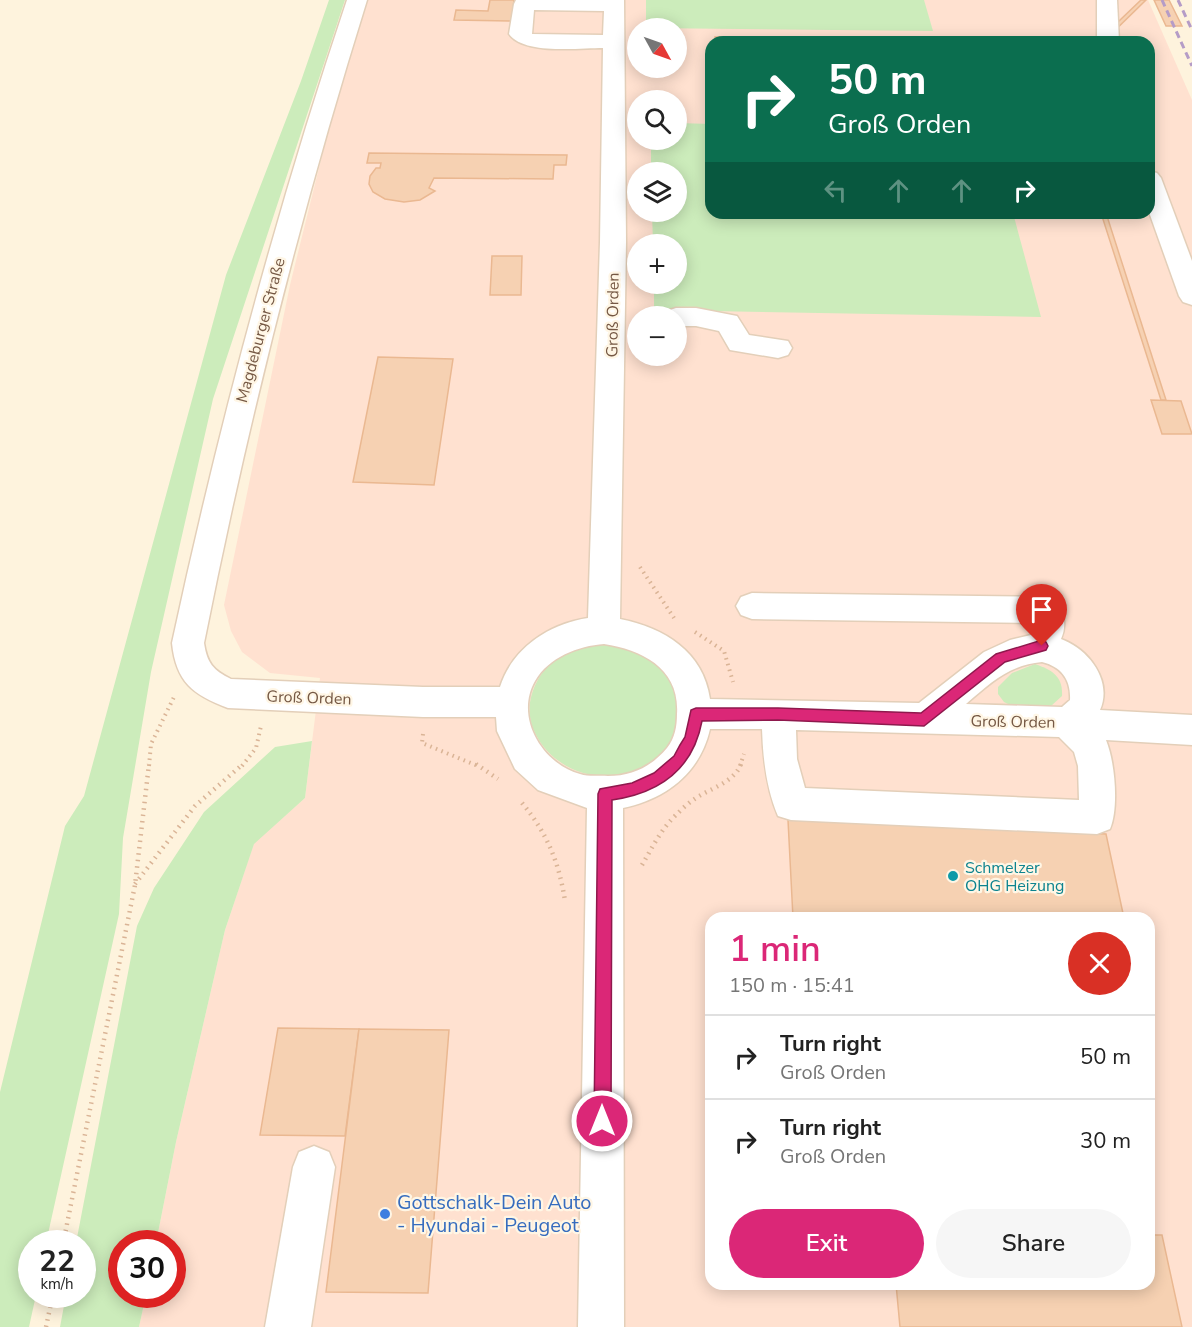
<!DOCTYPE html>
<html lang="en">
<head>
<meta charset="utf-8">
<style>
	:root { --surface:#fff; --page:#f6f6f6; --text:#222; --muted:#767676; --line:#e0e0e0; --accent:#db2777 }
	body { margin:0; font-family:"Nunito Sans",sans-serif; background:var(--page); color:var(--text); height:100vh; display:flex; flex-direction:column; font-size:22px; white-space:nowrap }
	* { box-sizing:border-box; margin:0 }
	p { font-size:20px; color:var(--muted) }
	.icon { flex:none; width:33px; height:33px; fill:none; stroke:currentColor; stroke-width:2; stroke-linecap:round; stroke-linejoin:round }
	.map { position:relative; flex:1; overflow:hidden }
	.sheet { position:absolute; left:705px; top:912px; width:450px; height:378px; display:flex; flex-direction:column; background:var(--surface); border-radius:18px; box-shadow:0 3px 15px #0003 }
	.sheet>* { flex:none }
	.hud { position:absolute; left:705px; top:36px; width:450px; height:183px; border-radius:18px; box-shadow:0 3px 15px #0003; background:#0b6e4f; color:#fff; overflow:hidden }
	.needle { width:39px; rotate:130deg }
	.controls { position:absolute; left:627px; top:18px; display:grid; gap:12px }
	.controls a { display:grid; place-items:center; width:60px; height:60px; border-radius:50%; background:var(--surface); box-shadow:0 3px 15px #0003; font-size:30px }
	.speed { position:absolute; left:18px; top:1230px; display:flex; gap:12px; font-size:30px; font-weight:700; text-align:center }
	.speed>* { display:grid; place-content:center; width:78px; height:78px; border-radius:50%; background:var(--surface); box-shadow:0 3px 15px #0003; line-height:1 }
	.speed small { font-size:15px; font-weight:400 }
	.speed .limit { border:9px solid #d22; background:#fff; color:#111 }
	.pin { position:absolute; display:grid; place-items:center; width:51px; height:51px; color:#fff; margin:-62px -26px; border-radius:50% 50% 50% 0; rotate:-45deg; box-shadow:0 0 6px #0007 }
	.pin .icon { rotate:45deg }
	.me { position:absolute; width:66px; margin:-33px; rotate:0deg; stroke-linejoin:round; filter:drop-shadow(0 0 4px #0008) }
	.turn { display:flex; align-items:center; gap:21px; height:126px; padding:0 24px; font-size:27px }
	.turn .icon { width:78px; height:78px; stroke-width:2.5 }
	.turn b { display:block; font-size:42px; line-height:51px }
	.lanes { display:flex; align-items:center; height:57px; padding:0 24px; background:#0003; justify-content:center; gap:30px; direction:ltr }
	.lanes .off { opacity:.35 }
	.round { display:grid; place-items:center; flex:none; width:63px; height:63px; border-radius:32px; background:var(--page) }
	.headline { display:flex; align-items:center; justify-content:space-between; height:102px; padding:0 24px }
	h1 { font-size:36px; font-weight:600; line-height:45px; color:var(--accent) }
	.cta { display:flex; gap:12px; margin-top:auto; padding:12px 24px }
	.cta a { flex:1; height:69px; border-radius:36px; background:var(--accent); color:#fff; font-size:24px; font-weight:600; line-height:69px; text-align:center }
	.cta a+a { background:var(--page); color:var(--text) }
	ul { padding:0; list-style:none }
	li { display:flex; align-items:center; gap:18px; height:84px; padding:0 24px; border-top:2px solid var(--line) }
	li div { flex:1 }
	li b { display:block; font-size:22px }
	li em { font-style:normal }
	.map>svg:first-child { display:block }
	.commercial { fill:#ffe1d0; fill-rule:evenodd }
	.green { fill:#ccecbb }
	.building { fill:#f6d1b2; stroke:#eab891; stroke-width:1.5 }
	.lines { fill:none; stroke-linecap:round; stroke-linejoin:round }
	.minor-casing { stroke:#e3cfb9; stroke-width:3 }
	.path-far1 { stroke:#dab496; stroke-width:4; stroke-dasharray:1.5 4.5; stroke-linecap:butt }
	.path { stroke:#dab496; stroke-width:4.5; stroke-dasharray:1.5 5; stroke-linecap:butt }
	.minor { fill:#fff; fill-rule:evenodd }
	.rail { stroke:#b59cc7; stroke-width:3; stroke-dasharray:7 4.5; stroke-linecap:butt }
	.route { fill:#db2777; stroke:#8e194d; stroke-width:1.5 }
	.culture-dot { fill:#0f9aa8; stroke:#fff6e5; stroke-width:2 }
	.shop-dot { fill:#3f7fe0; stroke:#fff6e5; stroke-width:2 }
	.labels { text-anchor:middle; stroke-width:4.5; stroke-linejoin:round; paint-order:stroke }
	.street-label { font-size:16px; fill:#755844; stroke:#fff6e5 }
	.culture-label { font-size:16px; fill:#0d838f; stroke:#fff6e5; text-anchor:start }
	.near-shop-label { font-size:20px; fill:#366cbe; stroke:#fff6e5; text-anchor:start }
</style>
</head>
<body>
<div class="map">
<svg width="1192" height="1327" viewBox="0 0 1192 1327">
	<rect width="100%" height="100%" fill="#fef3dd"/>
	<path class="commercial" d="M367,0H1148L1192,100V1327H139L146,1295L172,1294V1244L156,1243L176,1142L225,930L254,843L305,798L320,678L270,673L242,652L231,631L224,605L290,285L340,83ZM638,28H676V68H638ZM711,42H1149V213H711ZM638,100H676V140H638ZM638,172H676V212H638ZM638,244H676V284H638ZM638,316H676V356H638ZM711,918H1149V1284H711Z"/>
	<g class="green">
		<polygon points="329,0 345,0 213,399 151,672 123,838 119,914 46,1243 32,1244 32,1294 36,1295 29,1327 0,1327 0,1092 65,826 84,796 226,275 301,81"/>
		<polygon points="646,0 924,0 933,31 646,28"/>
		<polygon points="677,123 711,124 711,213 1013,213 1041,317 654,310 654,284 676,284 676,244 653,244 652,212 676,212 676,172 651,172 651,140 676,140"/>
		<path d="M601,643C613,645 626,646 637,650C654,655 668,672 674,687C676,692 681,699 681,704C682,710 679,717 678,722C664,793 564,793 535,733C520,704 538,667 566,652C577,647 589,645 601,643Z"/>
		<path d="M1035,664C1052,670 1063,676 1062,696L1051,706H1012L1004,702L998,694V687L1012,673Z"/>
		<polygon points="312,741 305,798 254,844 225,930 176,1142 156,1243 122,1244 122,1294 146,1295 139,1327 60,1327 66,1295 82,1294 82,1244 76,1243 137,926 154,888 204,812 275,747"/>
	</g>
	<g class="building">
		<polygon points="490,0 514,0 512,21 454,20 456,10 488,11"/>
		<polygon points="1141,0 1146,0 1103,42 1097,42"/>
		<polygon points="1154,0 1169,0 1182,26 1166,26"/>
		<polygon points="715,37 869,39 870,42 715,42"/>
		<polygon points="369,153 567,155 566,165 554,165 553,179 434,178 429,188 435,191 420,200 404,202 385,199 373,192 369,184 370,176 376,168 380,168 381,163 367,163"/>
		<polygon points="1101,213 1106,213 1166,400 1161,400"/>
		<polygon points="492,256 522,256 521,295 490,295"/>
		<polygon points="378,357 453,359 434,485 353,482"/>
		<polygon points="1151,400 1181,401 1192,434 1162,434"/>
		<polygon points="788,820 1106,834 1124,918 793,918"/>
		<polygon points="278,1028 359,1029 345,1136 260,1135"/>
		<polygon points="359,1029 449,1030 428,1293 326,1292"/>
		<polygon points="1149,1235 1162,1235 1182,1327 900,1327 896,1284 1149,1284"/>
	</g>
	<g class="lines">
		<g class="minor-casing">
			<g id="minor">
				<path d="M347,0H367C301,211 247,426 204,643C207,663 213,670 231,679L423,687H500C512,649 548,624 588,618L600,242L603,48C579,48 524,55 509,34L514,4L516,0H624L626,242L620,619C664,628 703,651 710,699L919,703L984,652L1010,640L1031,635L1032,623L752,619L741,615L736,606L741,597L752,593L1046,597L1057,601C1064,613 1067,626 1061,639C1088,649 1113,680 1100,710L1192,715V745L1106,740C1115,762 1119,808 1110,829L1097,834L791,820L778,816C766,788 763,758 762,729H710C700,773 666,799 623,808L624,1327H578L587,808L538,790L515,769L497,731L496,717H423L228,708C193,695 176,682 172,643C219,425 276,211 347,0ZM534,10L604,11L603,35L532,34ZM604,644C643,650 680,669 677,714C677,726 675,738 667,748C651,767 632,776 608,776C599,775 589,777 580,774C543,764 514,718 535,681C549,657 578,646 604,644ZM1042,662C1062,667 1071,680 1070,700L1062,707L966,704C990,683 1009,665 1042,662ZM796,730L1059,737L1074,752L1078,766L1079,800L805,788L797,759Z"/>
				<polygon points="1097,0 1117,0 1119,42 1097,42"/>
				<polygon points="1149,171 1157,173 1161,178 1192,261 1192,305 1183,302 1179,296 1149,212"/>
				<polygon points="676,308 696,308 737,316 749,335 788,341 792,348 788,355 778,358 730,350 719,331 696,326 676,326 676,316 663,316 667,311"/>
				<polygon points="314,1146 329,1152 335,1167 311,1327 265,1327 293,1167 299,1152"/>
			</g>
		</g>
		<g class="path-far1">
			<polyline points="640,567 674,618"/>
			<polyline points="695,632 724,651 733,682"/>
			<polyline points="423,734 422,743 478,766"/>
			<polyline points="149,766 151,744 175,695"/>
			<polyline points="242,766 256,748 261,726"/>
			<polyline points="740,766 744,754"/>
		</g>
		<g class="path">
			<polyline points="476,764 498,779"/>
			<path d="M522,803C547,833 559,862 565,901"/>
			<path d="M642,865C652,848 661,829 676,815C681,810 687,804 693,800C708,789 734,783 741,764"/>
			<polyline points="135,884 195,806 243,764"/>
			<polyline points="63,1244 135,885 149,764"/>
			<polyline points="46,1327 53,1294"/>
		</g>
		<use href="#minor" class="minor"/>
		<g class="rail">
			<polyline points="1162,0 1192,66"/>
			<polyline points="1178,0 1192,30"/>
		</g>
	</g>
	<path class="route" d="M1042,640L1046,642L1048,646L1046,650L1005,662L924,726L778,720L702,721C693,769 660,793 612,800L611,1121L608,1127L602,1130L596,1127L594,1121L598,794L600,789L632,783L654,773L674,756L680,745L685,737L691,710L696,708H778L921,713L996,654Z"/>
	<circle class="culture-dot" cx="953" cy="876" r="6"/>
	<circle class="shop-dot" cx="385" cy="1214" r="6"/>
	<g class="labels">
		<g class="street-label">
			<text transform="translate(612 315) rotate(-89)" y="6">Groß Orden</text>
			<text transform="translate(260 330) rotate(-75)" y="6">Magdeburger Straße</text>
			<text transform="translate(309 697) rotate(2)" y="6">Groß Orden</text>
			<text transform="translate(1013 721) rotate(1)" y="6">Groß Orden</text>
		</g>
		<g class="culture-label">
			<text x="965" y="873">Schmelzer<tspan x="965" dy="18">OHG Heizung</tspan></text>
		</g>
		<g class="near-shop-label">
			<text x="397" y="1209">Gottschalk-Dein Auto<tspan x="397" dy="23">- Hyundai - Peugeot</tspan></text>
		</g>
	</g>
</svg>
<div class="controls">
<a><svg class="needle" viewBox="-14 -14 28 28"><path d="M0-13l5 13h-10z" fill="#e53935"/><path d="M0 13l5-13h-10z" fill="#767676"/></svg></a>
<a><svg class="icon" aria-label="search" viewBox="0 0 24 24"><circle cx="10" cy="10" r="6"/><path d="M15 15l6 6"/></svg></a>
<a><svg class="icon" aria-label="layers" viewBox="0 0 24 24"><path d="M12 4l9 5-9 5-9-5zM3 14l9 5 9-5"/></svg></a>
<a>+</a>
<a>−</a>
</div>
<div class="speed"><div>22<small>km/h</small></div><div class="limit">30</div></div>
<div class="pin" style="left:1042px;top:646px;background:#d93025"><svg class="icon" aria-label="arrive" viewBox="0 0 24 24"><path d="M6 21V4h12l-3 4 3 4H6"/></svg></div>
<svg class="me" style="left:602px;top:1121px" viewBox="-20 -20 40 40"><circle r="17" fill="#db2777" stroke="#fff" stroke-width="3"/><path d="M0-11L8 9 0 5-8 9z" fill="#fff"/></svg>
<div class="hud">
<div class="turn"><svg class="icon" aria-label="right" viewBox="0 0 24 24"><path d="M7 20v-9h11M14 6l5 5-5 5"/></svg><div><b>50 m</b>Groß Orden</div></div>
<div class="lanes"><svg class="icon off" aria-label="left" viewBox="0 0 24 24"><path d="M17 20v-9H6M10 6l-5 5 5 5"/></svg><svg class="icon off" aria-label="ahead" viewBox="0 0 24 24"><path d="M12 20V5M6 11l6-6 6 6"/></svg><svg class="icon off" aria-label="ahead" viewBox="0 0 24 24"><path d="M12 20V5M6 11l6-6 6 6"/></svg><svg class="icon" aria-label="right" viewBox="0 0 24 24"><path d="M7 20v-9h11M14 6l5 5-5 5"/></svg></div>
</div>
<section class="sheet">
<div class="headline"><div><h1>1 min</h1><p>150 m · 15:41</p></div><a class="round" style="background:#d93025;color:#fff"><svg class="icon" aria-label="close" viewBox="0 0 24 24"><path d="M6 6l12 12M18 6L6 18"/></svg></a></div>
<ul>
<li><svg class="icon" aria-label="right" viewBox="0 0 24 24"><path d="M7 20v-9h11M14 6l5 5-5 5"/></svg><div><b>Turn right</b><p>Groß Orden</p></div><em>50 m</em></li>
<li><svg class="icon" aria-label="right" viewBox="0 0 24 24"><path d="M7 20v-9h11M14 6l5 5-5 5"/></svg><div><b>Turn right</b><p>Groß Orden</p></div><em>30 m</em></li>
</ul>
<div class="cta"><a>Exit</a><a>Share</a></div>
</section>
</div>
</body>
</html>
